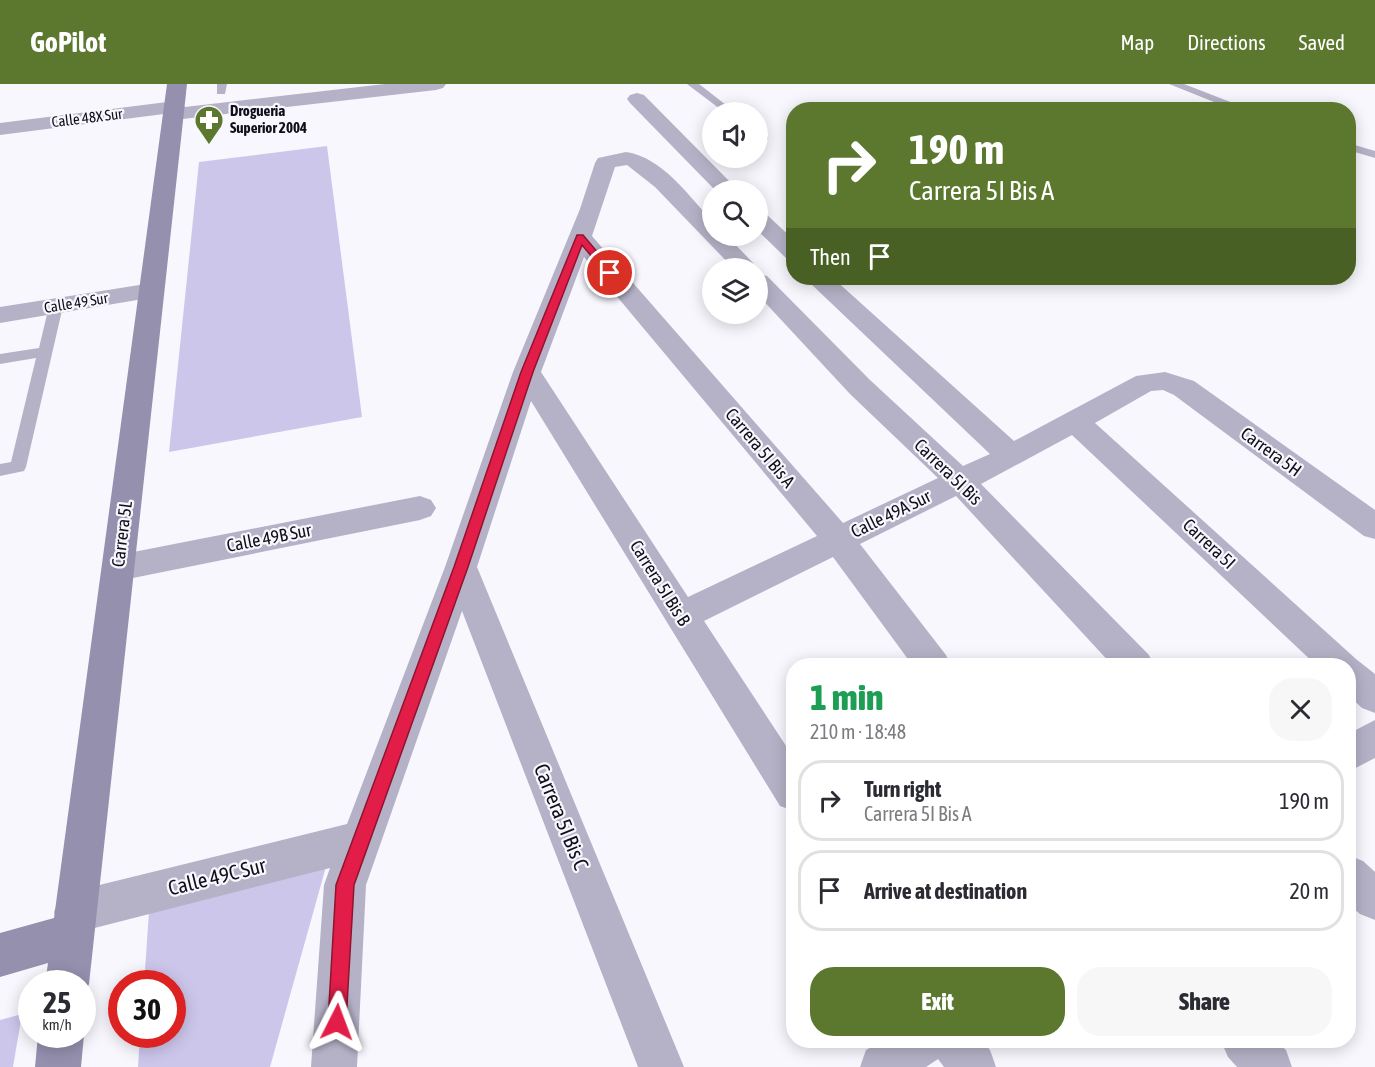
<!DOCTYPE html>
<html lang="en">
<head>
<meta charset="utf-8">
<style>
	:root { --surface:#fff; --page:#f7f7f7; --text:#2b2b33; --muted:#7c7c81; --line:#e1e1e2; --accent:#5b782e }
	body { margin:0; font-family:"Asap Condensed",sans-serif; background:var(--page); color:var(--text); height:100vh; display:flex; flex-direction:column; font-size:22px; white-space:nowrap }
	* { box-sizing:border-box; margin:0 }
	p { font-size:20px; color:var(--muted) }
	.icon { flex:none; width:33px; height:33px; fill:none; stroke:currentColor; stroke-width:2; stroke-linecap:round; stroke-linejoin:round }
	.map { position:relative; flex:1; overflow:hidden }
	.panel { position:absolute; left:786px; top:574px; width:570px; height:390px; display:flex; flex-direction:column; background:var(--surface); border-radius:24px; box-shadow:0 3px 15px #0003 }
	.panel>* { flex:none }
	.banner { position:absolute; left:786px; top:18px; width:570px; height:183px; border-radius:24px; box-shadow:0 3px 15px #0003; background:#5b782e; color:#fff; overflow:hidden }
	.controls { position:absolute; left:702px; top:18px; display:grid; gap:12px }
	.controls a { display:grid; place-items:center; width:66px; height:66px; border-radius:50%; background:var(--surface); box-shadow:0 3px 15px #0003; font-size:30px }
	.speed { position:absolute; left:18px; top:886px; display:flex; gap:12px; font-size:30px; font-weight:700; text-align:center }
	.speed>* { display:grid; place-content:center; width:78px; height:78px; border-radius:50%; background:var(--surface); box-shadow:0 3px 15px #0003; line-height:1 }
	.speed small { font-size:15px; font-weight:400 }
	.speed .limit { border:9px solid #d22; background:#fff; color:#111 }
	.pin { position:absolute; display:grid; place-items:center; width:51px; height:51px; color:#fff; margin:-26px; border:3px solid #fff; border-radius:50%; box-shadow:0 2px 6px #0007 }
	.me { position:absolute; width:66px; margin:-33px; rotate:3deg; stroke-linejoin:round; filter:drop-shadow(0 0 4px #0008) }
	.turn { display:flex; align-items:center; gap:21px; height:126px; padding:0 24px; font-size:27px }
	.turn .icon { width:78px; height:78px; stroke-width:2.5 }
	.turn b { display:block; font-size:42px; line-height:51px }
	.then { display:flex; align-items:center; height:57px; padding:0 24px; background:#0003; gap:12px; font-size:22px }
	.round { display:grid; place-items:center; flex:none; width:63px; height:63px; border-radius:24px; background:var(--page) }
	.summary { display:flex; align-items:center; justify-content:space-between; height:102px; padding:0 24px }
	h1 { font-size:36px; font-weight:800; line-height:45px; color:#1e9e55 }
	.cta { display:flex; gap:12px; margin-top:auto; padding:12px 24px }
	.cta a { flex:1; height:69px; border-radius:24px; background:var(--accent); color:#fff; font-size:24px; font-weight:800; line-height:69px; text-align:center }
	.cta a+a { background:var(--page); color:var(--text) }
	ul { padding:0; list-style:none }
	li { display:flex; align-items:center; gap:18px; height:81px; margin:0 12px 9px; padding:0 12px; border:3px solid var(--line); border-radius:24px }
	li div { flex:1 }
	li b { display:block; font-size:22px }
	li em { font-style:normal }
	header { display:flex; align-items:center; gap:36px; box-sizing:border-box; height:84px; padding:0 30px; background:var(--accent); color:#fff }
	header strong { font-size:28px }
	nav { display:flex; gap:33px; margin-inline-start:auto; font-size:21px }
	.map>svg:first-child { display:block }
	.green { fill:#ccc6eb }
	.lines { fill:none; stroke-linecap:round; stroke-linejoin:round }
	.lane { fill:#b5b2c7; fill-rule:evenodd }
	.street { fill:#b5b2c7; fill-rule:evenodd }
	.secondary { fill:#9490ae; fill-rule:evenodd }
	.route { fill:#e11d48; stroke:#92132f; stroke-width:1.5 }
	.labels { text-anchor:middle; stroke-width:4.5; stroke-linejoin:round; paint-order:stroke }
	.far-poi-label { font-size:15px; font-weight:bold; fill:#100e18; stroke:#f8f7fe; text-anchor:start }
	.far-street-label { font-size:15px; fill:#100e18; stroke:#f8f7fe }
	.street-label { font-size:18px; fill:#100e18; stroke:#f8f7fe }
	.near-street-label { font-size:21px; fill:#100e18; stroke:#f8f7fe }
</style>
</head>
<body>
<header>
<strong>GoPilot</strong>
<nav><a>Map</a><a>Directions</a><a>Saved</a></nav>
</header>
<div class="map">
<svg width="1375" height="983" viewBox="0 0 1375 983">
	<rect width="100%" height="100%" fill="#f8f7fe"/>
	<g class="green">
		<polygon points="327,62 362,333 169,368 199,78"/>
		<polygon points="327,779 270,983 138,983 140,951 172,951 172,900 144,900 149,828"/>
		<polygon points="22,930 13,983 0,983 0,936"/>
	</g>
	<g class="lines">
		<g class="lane">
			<polygon points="217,0 227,0 225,10 217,10"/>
			<polygon points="687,0 699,0 735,28 724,28"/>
			<polygon points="1169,0 1184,0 1251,26 1234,26"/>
			<polygon points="758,46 768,52 768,56 758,54"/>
			<polygon points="1348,59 1375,67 1375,74 1348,66"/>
			<polygon points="56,218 63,222 26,383 24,387 0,392 0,380 11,378 36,274 0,280 0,270 39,264 49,222"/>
		</g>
		<g class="street">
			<polygon points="385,0 446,0 443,4 436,6 174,36 167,34 164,30 0,51 0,39 175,17 182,19 185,23"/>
			<polygon points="637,9 644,11 738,106 715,106 630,19 627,15 630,11"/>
			<path d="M626,68C662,73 689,112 712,137V152H727L758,184H733L655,103L627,81L615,83L592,152L843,439L938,394L850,310L758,211V190L767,192L870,296L963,382L990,370L810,199L807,194H833L1014,357L1136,292L1165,288L1194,297L1375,426V455L1364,452L1174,311L1163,306L1151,307L1095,339L1356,575L1375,590V629L1362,624L1348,611V582H1317L1072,351L981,400L1149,571L1154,582H1113L956,412L860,460L946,571L951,582H913L833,473L704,537L794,674V727L780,722L531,317L477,483L684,983H638L462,527L366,801L357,983H311L324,801L330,784L75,849L60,843L54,828L60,813L75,807L347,740L445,483L513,288L580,125L595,79L598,74ZM584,173L817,452L688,513L541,288Z"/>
			<polygon points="758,128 766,130 794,156 794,176 786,174 758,147"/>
			<polygon points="152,199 161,202 164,207 161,212 0,239 0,223"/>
			<polygon points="420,412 431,416 436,424 431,432 420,436 118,497 106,493 102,484 106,475 118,471"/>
			<polygon points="1375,636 1375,674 1348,688 1348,650"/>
			<polygon points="1348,771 1363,777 1375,788 1375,836 1360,830 1348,820"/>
			<polygon points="882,957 982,957 990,966 996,983 944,983 938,975 926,983 860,983 866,966"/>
			<polygon points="1221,957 1276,957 1286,966 1292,983 1237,983 1228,973"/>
		</g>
		<g class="secondary">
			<polygon points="167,0 187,0 89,900 82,916 82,900 45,900 48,879 0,893 0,849 54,834"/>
			<polygon points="82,947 84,951 81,983 35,983 38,951 82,951"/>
		</g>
	</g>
	<polygon class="route" points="577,151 583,151 615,189 607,191 582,161 533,288 468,483 354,801 346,938 344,944 337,947 330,944 328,938 336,801 454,483 521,288"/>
	<defs>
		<g id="pharmacy-pin" transform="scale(1.5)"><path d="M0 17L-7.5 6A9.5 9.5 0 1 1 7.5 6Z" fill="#5b782e" stroke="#f8f7fe"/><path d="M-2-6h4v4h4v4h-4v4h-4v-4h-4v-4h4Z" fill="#fff"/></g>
	</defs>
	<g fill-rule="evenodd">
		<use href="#pharmacy-pin" x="209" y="36"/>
	</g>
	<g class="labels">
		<g class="far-poi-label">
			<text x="230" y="32">Drogueria<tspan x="230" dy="17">Superior 2004</tspan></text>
		</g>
		<g class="far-street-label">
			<text transform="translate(87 34) rotate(-7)" y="5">Calle 48X Sur</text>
			<text transform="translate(76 219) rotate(-9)" y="5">Calle 49 Sur</text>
		</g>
		<g class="street-label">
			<text transform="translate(760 364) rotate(50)" y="6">Carrera 5I Bis A</text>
			<text transform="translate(1271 368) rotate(36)" y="6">Carrera 5H</text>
			<text transform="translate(948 388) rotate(44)" y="6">Carrera 5I Bis</text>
			<text transform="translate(891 430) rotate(-26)" y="6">Calle 49A Sur</text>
			<text transform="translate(122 450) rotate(-83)" y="6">Carrera 5L</text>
			<text transform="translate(269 454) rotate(-11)" y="6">Calle 49B Sur</text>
			<text transform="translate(1209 460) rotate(43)" y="6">Carrera 5I</text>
			<text transform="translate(660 499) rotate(58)" y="6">Carrera 5I Bis B</text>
		</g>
		<g class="near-street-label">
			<text transform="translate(561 733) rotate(68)" y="7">Carrera 5I Bis C</text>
			<text transform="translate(217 793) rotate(-14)" y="7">Calle 49C Sur</text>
		</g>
	</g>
</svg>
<div class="controls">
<a><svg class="icon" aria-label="sound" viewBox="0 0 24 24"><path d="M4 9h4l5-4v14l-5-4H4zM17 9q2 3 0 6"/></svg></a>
<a><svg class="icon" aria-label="search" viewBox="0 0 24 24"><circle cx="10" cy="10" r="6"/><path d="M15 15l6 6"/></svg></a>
<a><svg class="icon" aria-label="layers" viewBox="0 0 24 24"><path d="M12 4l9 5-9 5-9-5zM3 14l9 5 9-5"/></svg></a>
</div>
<div class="speed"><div>25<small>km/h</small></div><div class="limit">30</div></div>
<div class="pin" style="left:610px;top:189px;background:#d93025"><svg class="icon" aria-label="arrive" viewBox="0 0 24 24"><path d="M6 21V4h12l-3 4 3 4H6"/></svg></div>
<svg class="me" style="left:337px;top:938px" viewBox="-20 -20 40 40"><path d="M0-17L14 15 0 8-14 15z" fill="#e11d48" stroke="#fff" stroke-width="4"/></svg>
<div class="banner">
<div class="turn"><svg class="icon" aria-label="right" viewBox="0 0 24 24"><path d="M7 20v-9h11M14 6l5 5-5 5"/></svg><div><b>190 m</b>Carrera 5I Bis A</div></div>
<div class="then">Then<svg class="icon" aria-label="arrive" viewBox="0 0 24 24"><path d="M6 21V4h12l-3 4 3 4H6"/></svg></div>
</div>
<section class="panel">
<div class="summary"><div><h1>1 min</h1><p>210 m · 18:48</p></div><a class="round"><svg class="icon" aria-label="close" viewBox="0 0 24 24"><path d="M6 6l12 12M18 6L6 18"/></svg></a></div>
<ul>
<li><svg class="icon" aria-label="right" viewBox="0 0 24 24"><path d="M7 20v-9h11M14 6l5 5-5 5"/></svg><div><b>Turn right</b><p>Carrera 5I Bis A</p></div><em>190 m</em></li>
<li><svg class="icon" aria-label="arrive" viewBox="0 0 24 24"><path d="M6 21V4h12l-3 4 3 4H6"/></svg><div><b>Arrive at destination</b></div><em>20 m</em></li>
</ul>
<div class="cta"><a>Exit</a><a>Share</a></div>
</section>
</div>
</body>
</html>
